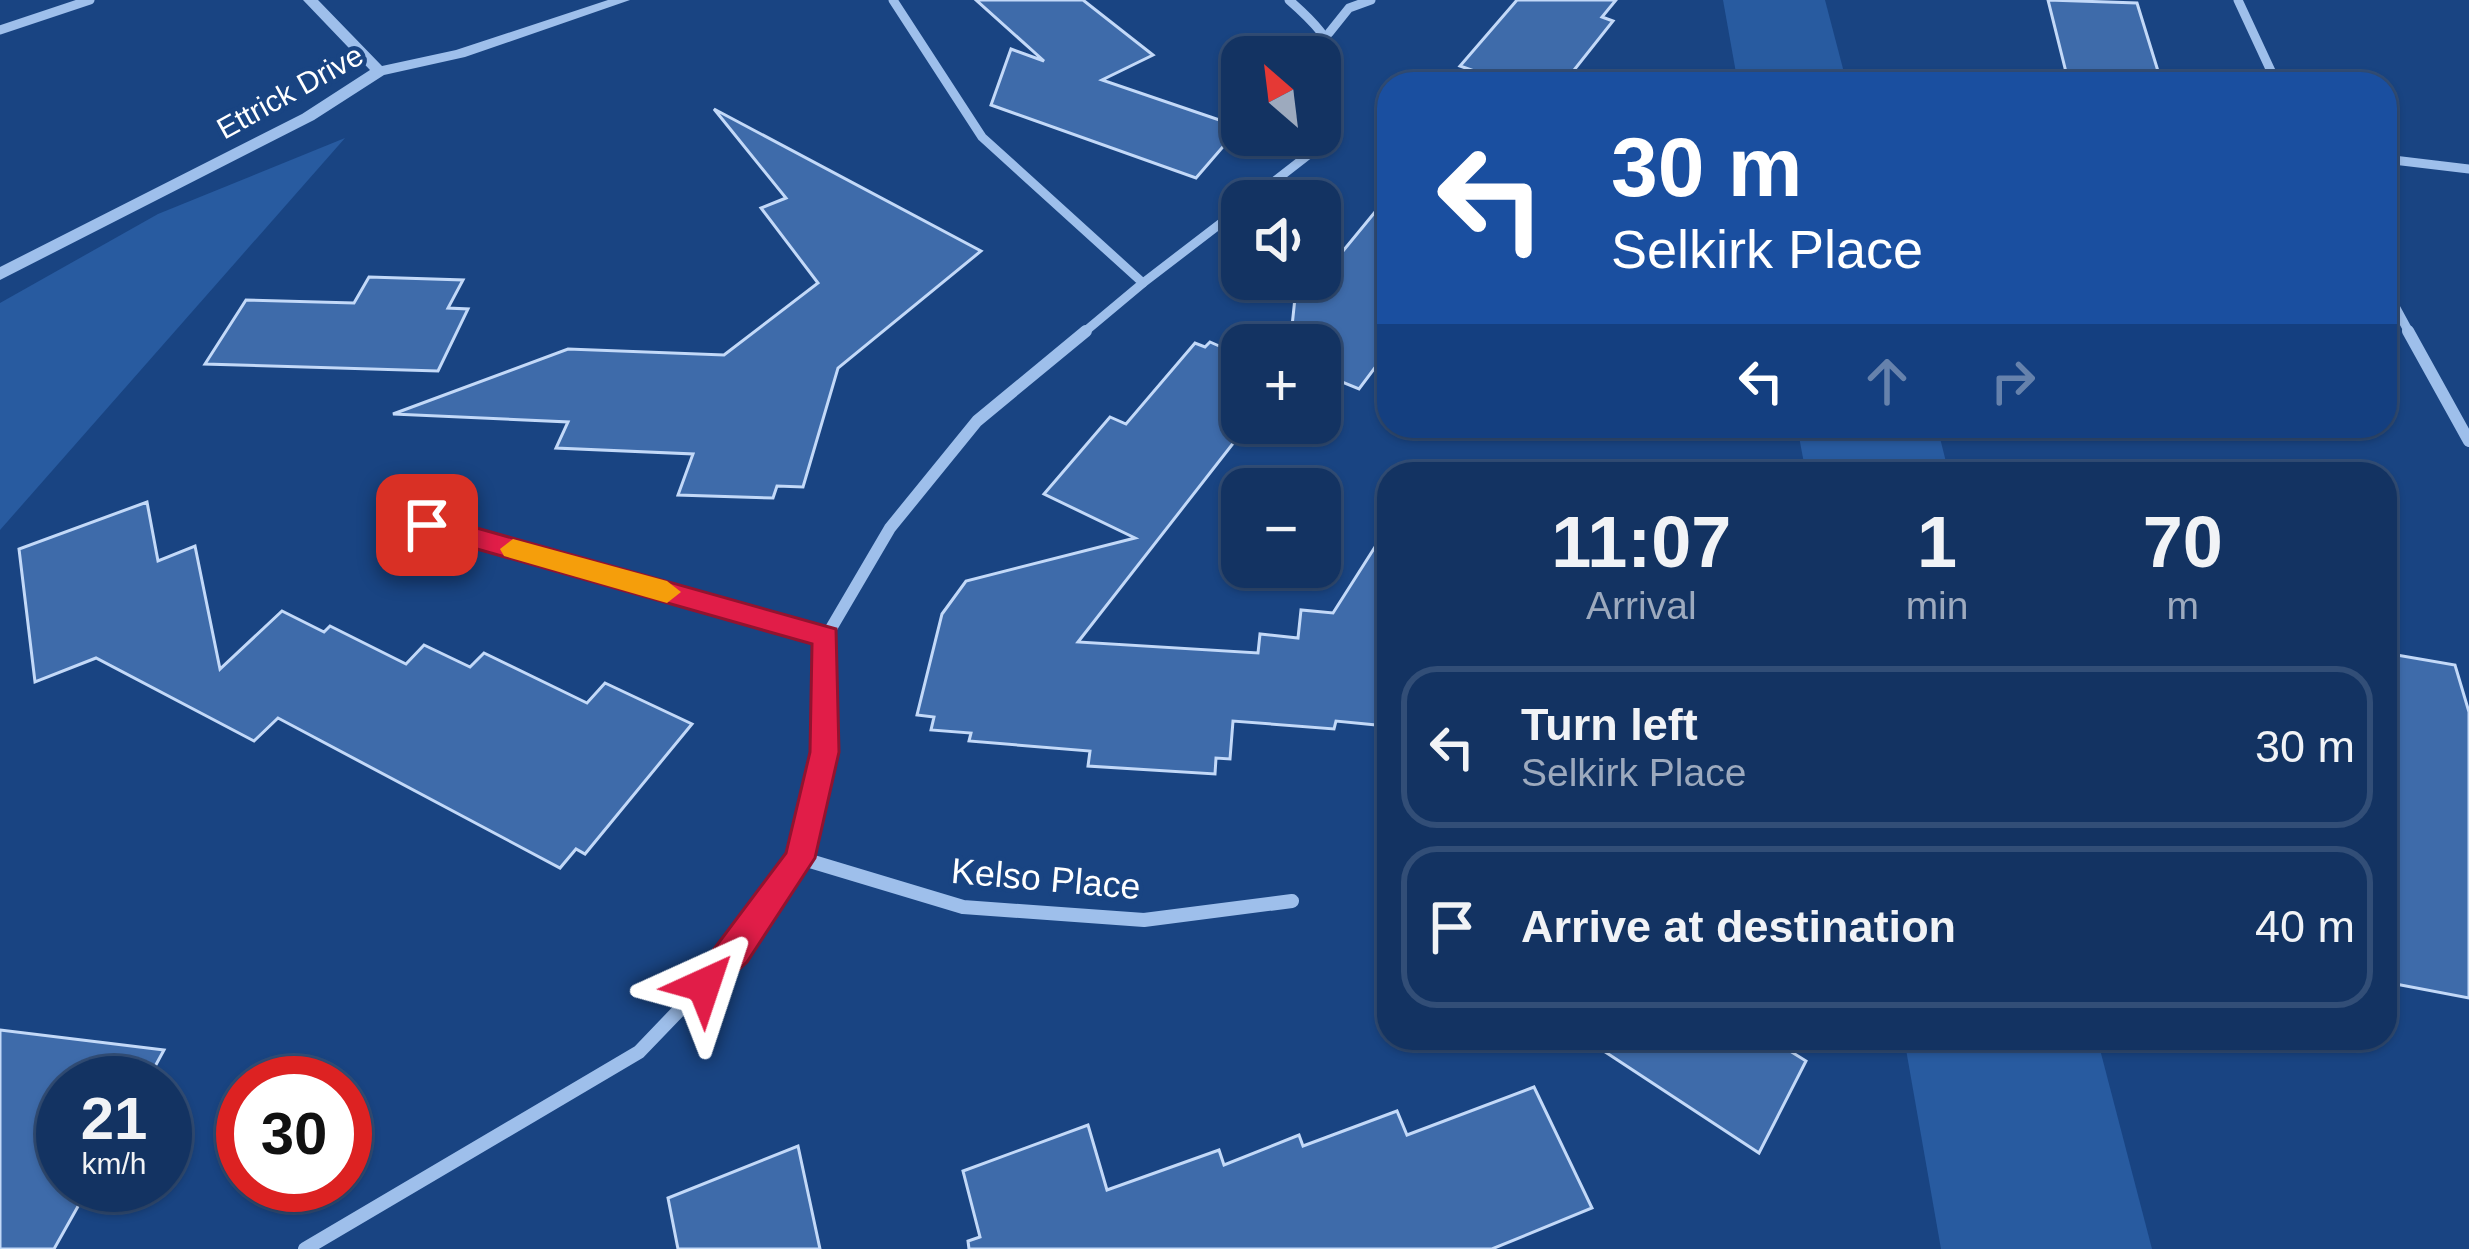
<!DOCTYPE html>
<html lang="en">
<head>
<meta charset="utf-8">
<style>
	:root { --surface:#133362; --page:#203f6b; --text:#f1f3f6; --muted:#9daabe; --line:#324e77 }
	body { margin:0; font-family:Arial,sans-serif; background:var(--page); color:var(--text); height:100vh; display:flex; flex-direction:column; font-size:45px; white-space:nowrap }
	* { box-sizing:border-box; margin:0 }
	p { font-size:39px; color:var(--muted) }
	.icon { flex:none; width:66px; height:66px; fill:none; stroke:currentColor; stroke-width:2; stroke-linecap:round; stroke-linejoin:round }
	.map { position:relative; flex:1; overflow:hidden }
	.side { position:absolute; left:1377px; top:462px; width:1020px; height:588px; display:flex; flex-direction:column; background:var(--surface); border-radius:36px; box-shadow:0 3px 9px #0004,0 0 0 3px var(--line) }
	.side>* { flex:none }
	.banner { position:absolute; left:1377px; top:72px; width:1020px; height:366px; border-radius:36px; box-shadow:0 3px 9px #0004,0 0 0 3px var(--line); background:#1a4fa0; color:#fff; overflow:hidden }
	.needle { width:78px; rotate:332deg }
	.buttons { position:absolute; left:1221px; top:36px; display:grid; gap:24px }
	.buttons a { display:grid; place-items:center; width:120px; height:120px; border-radius:24px; background:var(--surface); box-shadow:0 3px 9px #0004,0 0 0 3px var(--line); font-size:60px }
	.speed { position:absolute; left:36px; top:1056px; display:flex; gap:24px; font-size:60px; font-weight:700; text-align:center }
	.speed>* { display:grid; place-content:center; width:156px; height:156px; border-radius:50%; background:var(--surface); box-shadow:0 3px 9px #0004,0 0 0 3px var(--line); line-height:1 }
	.speed small { font-size:30px; font-weight:400 }
	.speed .limit { border:18px solid #d22; background:#fff; color:#111 }
	.pin { position:absolute; display:grid; place-items:center; width:102px; height:102px; color:#fff; margin:-51px; border-radius:24px; box-shadow:0 6px 18px #0006 }
	.me { position:absolute; width:132px; margin:-66px; rotate:42deg; stroke-linejoin:round; filter:drop-shadow(0 0 9px #0008) }
	.turn { display:flex; align-items:center; gap:42px; height:252px; padding:0 36px; font-size:54px }
	.turn .icon { width:156px; height:156px; stroke-width:2.5 }
	.turn b { display:block; font-size:84px; line-height:102px }
	.lanes { display:flex; align-items:center; height:114px; padding:0 36px; background:#0003; justify-content:center; gap:60px; direction:ltr }
	.lanes .off { opacity:.35 }
	.eta { display:flex; justify-content:space-evenly; align-items:center; height:204px; text-align:center }
	.eta b { font-size:72px; font-weight:700; line-height:84px }
	ul { padding:0; list-style:none }
	li { display:flex; align-items:center; gap:36px; height:162px; margin:0 24px 18px; padding:0 12px; border:6px solid var(--line); border-radius:36px }
	li div { flex:1 }
	li b { display:block; font-size:45px }
	li em { font-style:normal }
	.map>svg:first-child { display:block }
	.green { fill:#285ba0 }
	.building { fill:#3e6baa; stroke:#c3d9f8; stroke-width:3 }
	.lines { fill:none; stroke-linecap:round; stroke-linejoin:round }
	.minor-far2 { stroke:#9ebfeb; stroke-width:9 }
	.minor-far1 { stroke:#9ebfeb; stroke-width:12 }
	.minor { stroke:#9ebfeb; stroke-width:14 }
	.tertiary { fill:#9ebfeb; fill-rule:evenodd }
	.route { fill:#e11d48; stroke:#92132f; stroke-width:3 }
	.slow { fill:#f59e0b }
	.labels { text-anchor:middle; stroke-width:9; stroke-linejoin:round; paint-order:stroke }
	.far-street-label { font-size:30px; fill:#fff; stroke:#194482 }
	.street-label { font-size:36px; fill:#fff; stroke:#194482 }
</style>
</head>
<body>
<div class="map">
<svg width="2469" height="1249" viewBox="0 0 2469 1249">
	<rect width="100%" height="100%" fill="#194482"/>
	<g class="green">
		<polygon points="1723,0 1825,0 1847,84 1738,84"/>
		<polygon points="345,138 0,530 0,303 158,214"/>
		<polygon points="1797,426 1937,426 1949,474 1806,474"/>
		<polygon points="1904,1038 2097,1038 2152,1249 1941,1249"/>
	</g>
	<g class="building">
		<polygon points="976,0 1083,0 1153,55 1102,80 1240,127 1196,178 991,105 1011,49 1044,61"/>
		<polygon points="1517,0 1616,0 1602,17 1613,21 1563,84 1511,84 1460,66"/>
		<polygon points="2048,0 2137,3 2162,84 2069,84"/>
		<polygon points="714,109 981,251 838,368 803,487 777,486 773,498 678,495 693,454 556,448 568,422 393,414 568,349 724,355 818,283 761,208 786,198"/>
		<polygon points="1389,195 1389,349 1359,389 1320,373 1320,345 1290,345 1297,279 1320,279"/>
		<polygon points="369,277 463,280 448,308 468,309 438,371 205,364 246,300 354,303"/>
		<polygon points="1210,342 1242,356 1242,423 1249,423 1078,642 1258,653 1260,634 1298,638 1301,610 1333,613 1389,525 1387,726 1336,721 1334,729 1233,721 1230,759 1216,758 1215,774 1088,766 1090,751 969,741 971,733 931,730 934,717 917,715 942,614 966,581 1135,538 1044,494 1110,417 1126,424 1195,343 1205,347"/>
		<polygon points="147,502 158,561 195,546 220,669 282,611 324,632 330,626 406,664 424,645 470,667 484,653 587,703 605,683 692,724 585,854 576,849 560,868 278,718 254,741 96,658 35,682 19,549"/>
		<polygon points="2385,653 2455,665 2469,712 2469,998 2385,982"/>
		<polygon points="0,1030 164,1050 146,1083 63,1083 63,1185 90,1185 54,1249 0,1249"/>
		<polygon points="1584,1038 1769,1038 1806,1061 1759,1153"/>
		<polygon points="1534,1087 1592,1208 1492,1249 969,1249 968,1241 980,1237 963,1171 1088,1125 1107,1190 1219,1150 1224,1165 1299,1135 1303,1146 1397,1111 1407,1135"/>
		<polygon points="798,1146 820,1249 678,1249 668,1198"/>
	</g>
	<g class="lines">
		<g class="minor-far2">
			<polyline points="893,0 982,137 1143,283 1082,334"/>
			<path d="M1289,0C1343,47 1347,68 1320,134"/>
			<polyline points="2238,0 2277,84"/>
			<polyline points="0,30 90,0"/>
			<polyline points="1329,33 1349,8 1371,0"/>
			<polyline points="2385,159 2469,169"/>
			<polyline points="1249,201 1312,152 1320,135"/>
			<polyline points="1143,283 1242,207"/>
			<polyline points="2385,288 2410,334"/>
		</g>
		<g class="minor-far1">
			<polyline points="2408,331 2469,441"/>
			<polyline points="427,525 826,637"/>
			<polyline points="824,744 826,637 890,528 977,421 1086,331"/>
		</g>
		<g class="minor">
			<polyline points="800,858 963,907 1144,920 1292,901"/>
			<polyline points="305,1249 639,1052 736,951 800,858 824,741"/>
		</g>
		<polygon class="tertiary" points="303,0 318,0 382,66 456,50 608,0 630,0 465,57 384,75 314,120 0,280 0,267 302,114 370,70"/>
	</g>
	<polygon class="route" points="427,514 836,629 839,752 815,858 747,962 704,1001 692,996 687,985 786,853 810,752 812,644 417,532 417,517"/>
	<polygon class="slow" points="513,539 667,581 681,592 667,603 504,556 500,549"/>
	<g class="labels">
		<g class="far-street-label">
			<text transform="translate(290 92) rotate(-29)" y="10">Ettrick Drive</text>
		</g>
		<g class="street-label">
			<text transform="translate(1046 878) rotate(5)" y="13">Kelso Place</text>
		</g>
	</g>
</svg>
<div class="buttons">
<a><svg class="needle" viewBox="-14 -14 28 28"><path d="M0-13l5 13h-10z" fill="#e53935"/><path d="M0 13l5-13h-10z" fill="#9daabe"/></svg></a>
<a><svg class="icon" aria-label="sound" viewBox="0 0 24 24"><path d="M4 9h4l5-4v14l-5-4H4zM17 9q2 3 0 6"/></svg></a>
<a>+</a>
<a>−</a>
</div>
<div class="speed"><div>21<small>km/h</small></div><div class="limit">30</div></div>
<div class="pin" style="left:427px;top:525px;background:#d93025"><svg class="icon" aria-label="arrive" viewBox="0 0 24 24"><path d="M6 21V4h12l-3 4 3 4H6"/></svg></div>
<svg class="me" style="left:704px;top:985px" viewBox="-20 -20 40 40"><path d="M0-17L14 15 0 8-14 15z" fill="#e11d48" stroke="#fff" stroke-width="4"/></svg>
<div class="banner">
<div class="turn"><svg class="icon" aria-label="left" viewBox="0 0 24 24"><path d="M17 20v-9H6M10 6l-5 5 5 5"/></svg><div><b>30 m</b>Selkirk Place</div></div>
<div class="lanes"><svg class="icon" aria-label="left" viewBox="0 0 24 24"><path d="M17 20v-9H6M10 6l-5 5 5 5"/></svg><svg class="icon off" aria-label="ahead" viewBox="0 0 24 24"><path d="M12 20V5M6 11l6-6 6 6"/></svg><svg class="icon off" aria-label="right" viewBox="0 0 24 24"><path d="M7 20v-9h11M14 6l5 5-5 5"/></svg></div>
</div>
<section class="side">
<div class="eta">
<div><b>11:07</b><p>Arrival</p></div>
<div><b>1</b><p>min</p></div>
<div><b>70</b><p>m</p></div>
</div>
<ul>
<li><svg class="icon" aria-label="left" viewBox="0 0 24 24"><path d="M17 20v-9H6M10 6l-5 5 5 5"/></svg><div><b>Turn left</b><p>Selkirk Place</p></div><em>30 m</em></li>
<li><svg class="icon" aria-label="arrive" viewBox="0 0 24 24"><path d="M6 21V4h12l-3 4 3 4H6"/></svg><div><b>Arrive at destination</b></div><em>40 m</em></li>
</ul>
</section>
</div>
</body>
</html>
